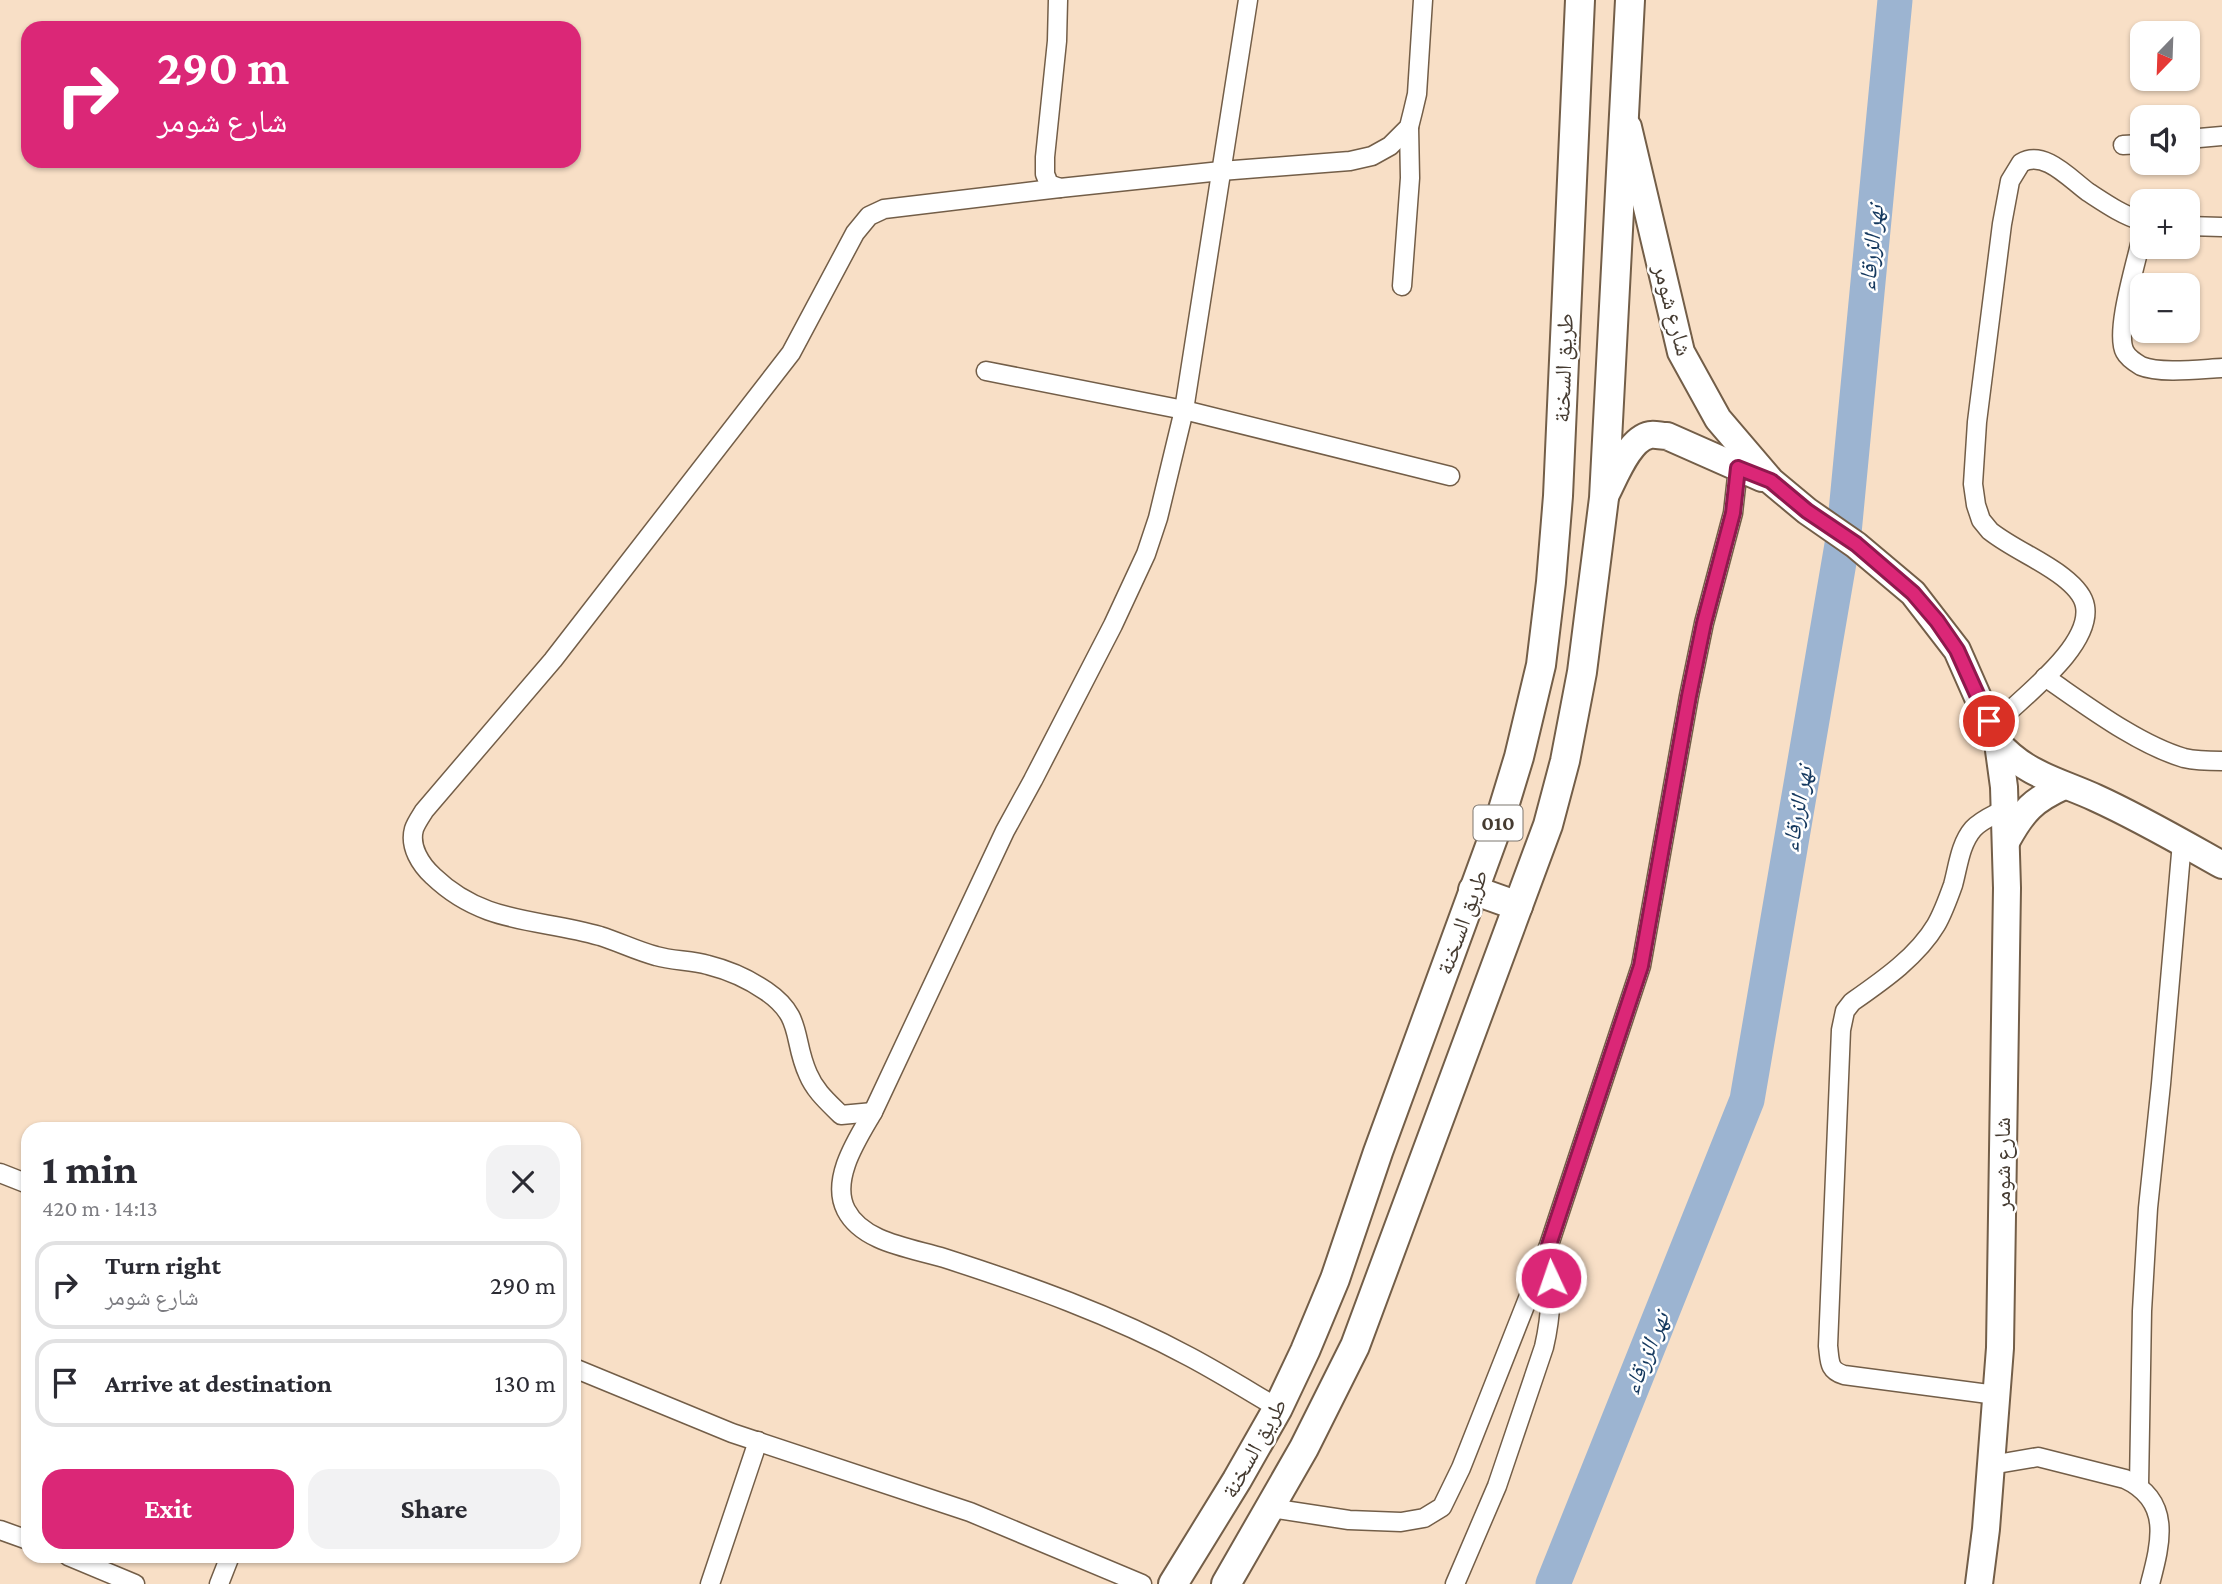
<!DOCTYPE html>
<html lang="en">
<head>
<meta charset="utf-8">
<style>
	:root { --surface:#fff; --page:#f2f2f3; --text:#2b2b33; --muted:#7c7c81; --line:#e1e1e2; --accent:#db2777 }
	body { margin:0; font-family:"Crimson Pro","Noto Naskh Arabic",serif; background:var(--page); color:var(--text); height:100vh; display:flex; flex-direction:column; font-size:26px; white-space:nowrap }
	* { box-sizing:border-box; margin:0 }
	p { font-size:23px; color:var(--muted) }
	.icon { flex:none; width:38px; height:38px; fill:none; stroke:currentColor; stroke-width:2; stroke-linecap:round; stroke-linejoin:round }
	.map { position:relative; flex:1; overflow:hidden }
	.panel { position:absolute; left:21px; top:1122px; width:560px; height:441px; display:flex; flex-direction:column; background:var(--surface); border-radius:21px; box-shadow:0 2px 5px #0004 }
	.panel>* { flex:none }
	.guide { position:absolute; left:21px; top:21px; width:560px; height:147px; border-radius:21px; box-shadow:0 2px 5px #0004; background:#db2777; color:#fff; overflow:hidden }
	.needle { width:46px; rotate:203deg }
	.controls { position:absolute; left:2130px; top:21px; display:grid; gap:14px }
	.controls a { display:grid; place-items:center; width:70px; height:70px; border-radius:14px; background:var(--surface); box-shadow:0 2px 5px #0004; font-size:35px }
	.pin { position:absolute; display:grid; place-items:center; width:60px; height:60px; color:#fff; margin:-30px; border:4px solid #fff; border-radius:50%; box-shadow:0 2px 7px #0007 }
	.me { position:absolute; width:77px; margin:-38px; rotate:357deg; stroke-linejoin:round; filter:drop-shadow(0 0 5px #0008) }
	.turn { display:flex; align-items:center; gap:24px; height:147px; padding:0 21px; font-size:32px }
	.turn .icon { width:91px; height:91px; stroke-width:2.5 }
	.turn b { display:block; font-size:49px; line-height:60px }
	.round { display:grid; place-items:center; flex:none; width:74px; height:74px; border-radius:21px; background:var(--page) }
	.head { display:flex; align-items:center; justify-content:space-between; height:119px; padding:0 21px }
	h1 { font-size:42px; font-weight:700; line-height:52px }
	.primary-button { display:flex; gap:14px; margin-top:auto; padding:14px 21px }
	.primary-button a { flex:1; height:80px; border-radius:21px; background:var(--accent); color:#fff; font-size:28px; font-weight:700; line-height:80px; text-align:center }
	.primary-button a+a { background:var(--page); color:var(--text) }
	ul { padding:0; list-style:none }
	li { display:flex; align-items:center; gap:21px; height:88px; margin:0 14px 10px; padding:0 7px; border:4px solid var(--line); border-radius:21px }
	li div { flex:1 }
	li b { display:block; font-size:26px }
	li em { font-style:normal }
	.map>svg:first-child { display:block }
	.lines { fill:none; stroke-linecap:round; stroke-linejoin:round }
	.river { stroke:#9cb4d1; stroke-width:35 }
	.minor-casing { stroke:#735e48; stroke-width:21 }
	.secondary-casing { stroke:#735e48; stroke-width:30 }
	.primary-casing { stroke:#735e48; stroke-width:32 }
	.minor { stroke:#fff; stroke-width:18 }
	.secondary { stroke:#fff; stroke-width:26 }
	.primary { stroke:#fff; stroke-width:28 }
	.route-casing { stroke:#8e194d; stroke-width:18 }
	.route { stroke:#db2777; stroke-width:12 }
	.labels { text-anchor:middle; stroke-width:5; stroke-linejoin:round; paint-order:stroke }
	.shield { fill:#fff; stroke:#7d766f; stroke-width:2 }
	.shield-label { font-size:21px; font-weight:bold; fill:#453b31 }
	.street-label { font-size:23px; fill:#453b31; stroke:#fff }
	.water-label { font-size:24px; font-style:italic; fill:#15395f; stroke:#fff }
</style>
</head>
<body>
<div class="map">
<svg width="2222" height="1584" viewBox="0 0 2222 1584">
	<rect width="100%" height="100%" fill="#f8dfc6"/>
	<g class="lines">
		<polyline class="river" points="1553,1584 1747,1100 1844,533 1895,0"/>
		<g class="minor-casing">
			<g id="minor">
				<polyline points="1058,0 1057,41 1045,157 1045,174 1049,184 1060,188 1221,171 1350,161 1372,156 1390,146 1409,127 1413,111 1417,94 1423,0"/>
				<path d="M1248,0L1184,410L1158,518L1146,554L1113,625L1033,780L1005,831L873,1112C858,1138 830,1179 846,1210C863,1243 912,1248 944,1258C1028,1285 1112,1315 1190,1357C1220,1373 1249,1391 1278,1408"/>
				<polyline points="2188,139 2222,136"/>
				<polyline points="2123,145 2142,144"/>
				<polyline points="2188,226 2222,227"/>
				<path d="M2142,236C2137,260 2114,333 2125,352C2128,358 2136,363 2141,366C2160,374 2201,369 2222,368"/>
				<polyline points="1402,286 1410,178 1409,127"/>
				<polyline points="986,371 1184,410 1450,476"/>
				<path d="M2045,677C2086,705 2137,744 2184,758C2197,761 2210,761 2222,761"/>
				<path d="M2001,719C2026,694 2092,645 2085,606C2083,594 2072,584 2063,577C2040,559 2013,549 1990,531L1981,520L1976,505L1973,484L1977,422L2002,224L2010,181L2021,163C2044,149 2070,179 2088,192C2105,203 2122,215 2142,221"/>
				<path d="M873,1112L841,1115C828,1102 815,1091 808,1074C792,1039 804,1017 766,991C750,980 728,970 708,965C691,960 673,961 656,956C637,951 619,942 600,936C538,918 484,925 433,876C421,865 409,847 414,829C416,823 421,816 424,811L553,660L791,353L855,233L869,216L884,209L1060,188"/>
				<polyline points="0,1173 28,1184"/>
				<polyline points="574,1368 732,1433 970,1512 1142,1584"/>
				<path d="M1996,1395L1844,1375C1828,1370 1830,1361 1828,1346L1841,1030L1845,1011L1852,1002C1882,981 1917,957 1936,925C1943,913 1948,899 1953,885C1958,867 1960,844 1973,829C1981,820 1994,815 2005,809"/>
				<path d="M1991,1465L2038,1457L2125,1479C2172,1501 2161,1542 2150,1584"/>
				<polyline points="2139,1485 2142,1311 2148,1208 2161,1084 2182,842"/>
				<polyline points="1270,1508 1349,1520 1401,1522 1424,1518 1442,1507 1461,1468 1549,1245 1641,966 1689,696 1704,623 1733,513 1738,468"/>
				<polyline points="0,1530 28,1540"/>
				<polyline points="68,1556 135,1584"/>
				<polyline points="219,1584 230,1556"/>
				<polyline points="710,1584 758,1441"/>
				<path d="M1455,1584L1497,1486L1544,1347C1552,1313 1552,1282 1550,1248"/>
			</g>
		</g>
		<g class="secondary-casing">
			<g id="secondary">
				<polyline points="1628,127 1681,352 1718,419 1771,481 1807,511 1856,545 1913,593 1957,650 1998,743 2004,787 2007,888 2000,1348 1986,1529 1979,1584"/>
				<path d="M1604,498C1614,480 1628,439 1650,435C1655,434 1661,436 1667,436L1762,478"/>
				<path d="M1998,743C2026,775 2059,781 2096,798C2140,818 2181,842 2222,865"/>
				<path d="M2007,840C2023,811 2033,800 2064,786"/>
			</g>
		</g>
		<g class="primary-casing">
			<g id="primary">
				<polyline points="1473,890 1518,906"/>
				<polyline points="1173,1584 1237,1480 1278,1408 1305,1351 1335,1279 1378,1152 1501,816 1519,757 1541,665 1551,582 1558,496 1580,0"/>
				<polyline points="1226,1584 1304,1448 1355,1346 1548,825 1565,761 1582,672 1604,498 1630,0"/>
			</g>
		</g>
		<use href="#minor" class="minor"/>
		<use href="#secondary" class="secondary"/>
		<use href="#primary" class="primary"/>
	</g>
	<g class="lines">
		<g class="route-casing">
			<polyline id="route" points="1551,1278 1549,1245 1641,966 1689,696 1704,623 1733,513 1738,468 1771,481 1807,511 1856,544 1913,593 1937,621 1957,650 1989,721"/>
		</g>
		<use href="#route" class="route"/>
	</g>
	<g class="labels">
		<rect class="shield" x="1473.5" y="805.5" width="49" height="35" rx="5"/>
		<g class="shield-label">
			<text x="1498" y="830">010</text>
		</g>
		<g class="street-label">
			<text transform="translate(1673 310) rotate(75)" y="8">شارع شومر</text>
			<text transform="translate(1563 368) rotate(-88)" y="8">طريق السخنة</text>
			<text transform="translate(1462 922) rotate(-70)" y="8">طريق السخنة</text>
			<text transform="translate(2002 1164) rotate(-90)" y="8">شارع شومر</text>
			<text transform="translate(1254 1448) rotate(-61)" y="8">طريق السخنة</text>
		</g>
		<g class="water-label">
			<text transform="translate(1871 248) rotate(-84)" y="8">نهر الزرقاء</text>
			<text transform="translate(1797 809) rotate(-80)" y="8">نهر الزرقاء</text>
			<text transform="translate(1646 1353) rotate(-68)" y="8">نهر الزرقاء</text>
		</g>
	</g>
</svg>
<div class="controls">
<a><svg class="needle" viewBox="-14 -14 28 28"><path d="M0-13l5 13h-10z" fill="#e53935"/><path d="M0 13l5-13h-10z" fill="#7c7c81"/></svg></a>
<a><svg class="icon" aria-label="sound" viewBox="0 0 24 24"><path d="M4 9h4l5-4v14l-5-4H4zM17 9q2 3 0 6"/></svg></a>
<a>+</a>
<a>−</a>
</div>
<div class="pin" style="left:1989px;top:721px;background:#d93025"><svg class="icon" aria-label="arrive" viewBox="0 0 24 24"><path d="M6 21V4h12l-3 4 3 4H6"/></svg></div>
<svg class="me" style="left:1551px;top:1278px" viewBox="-20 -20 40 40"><circle r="17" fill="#db2777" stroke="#fff" stroke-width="3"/><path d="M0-11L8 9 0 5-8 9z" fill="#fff"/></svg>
<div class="guide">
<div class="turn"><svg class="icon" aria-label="right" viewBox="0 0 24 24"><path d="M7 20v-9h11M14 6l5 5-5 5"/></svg><div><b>290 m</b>شارع شومر</div></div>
</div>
<section class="panel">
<div class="head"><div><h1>1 min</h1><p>420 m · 14:13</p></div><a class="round"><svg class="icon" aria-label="close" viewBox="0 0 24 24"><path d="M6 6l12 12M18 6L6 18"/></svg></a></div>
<ul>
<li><svg class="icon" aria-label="right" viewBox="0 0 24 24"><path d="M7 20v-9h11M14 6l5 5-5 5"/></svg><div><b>Turn right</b><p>شارع شومر</p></div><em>290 m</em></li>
<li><svg class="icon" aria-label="arrive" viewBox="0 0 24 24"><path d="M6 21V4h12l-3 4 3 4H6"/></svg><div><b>Arrive at destination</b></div><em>130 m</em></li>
</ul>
<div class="primary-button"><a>Exit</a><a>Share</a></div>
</section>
</div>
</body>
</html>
